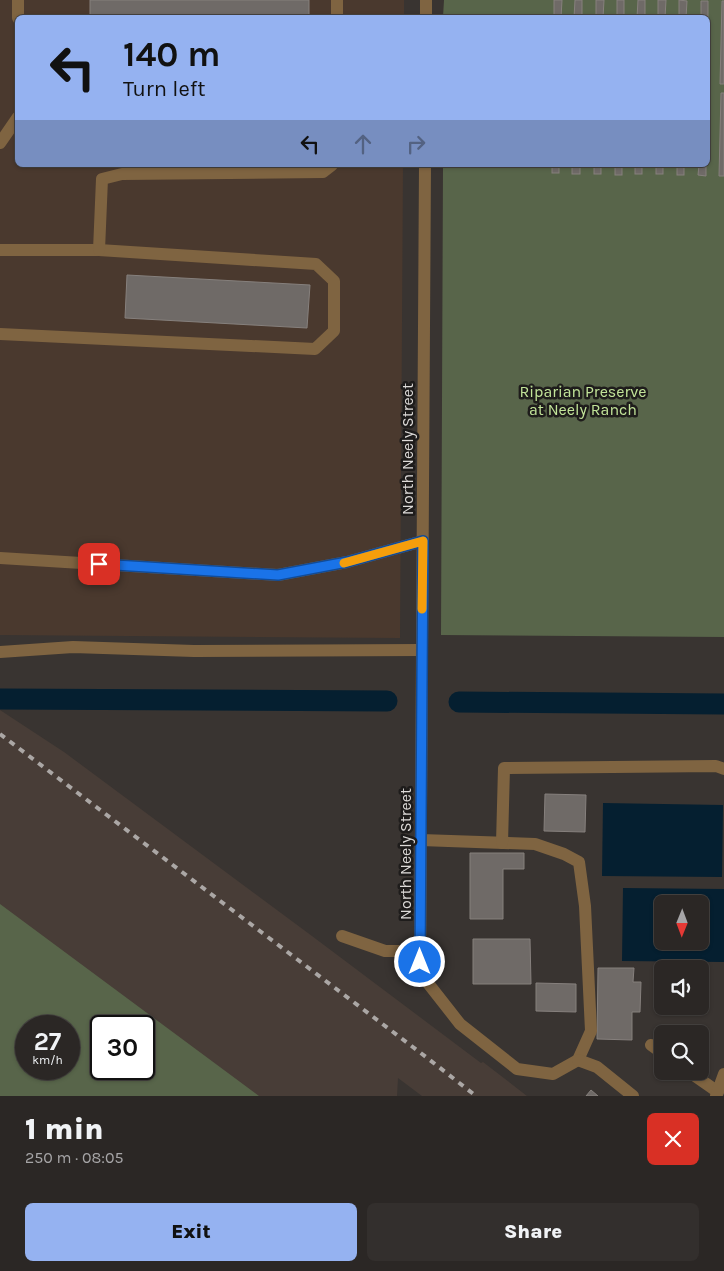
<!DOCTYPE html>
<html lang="en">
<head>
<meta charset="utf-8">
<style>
	:root { --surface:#2b2725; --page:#332f2d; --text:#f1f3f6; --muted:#a6a5a7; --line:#474442; --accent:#95b2f1 }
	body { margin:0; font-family:Karla,sans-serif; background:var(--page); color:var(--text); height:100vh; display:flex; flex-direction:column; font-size:19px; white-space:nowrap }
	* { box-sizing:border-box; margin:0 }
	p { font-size:16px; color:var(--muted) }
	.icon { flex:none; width:28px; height:28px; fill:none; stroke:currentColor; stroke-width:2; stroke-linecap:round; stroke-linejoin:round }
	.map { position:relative; height:1096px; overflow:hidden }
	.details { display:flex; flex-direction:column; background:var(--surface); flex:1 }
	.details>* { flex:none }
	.top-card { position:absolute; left:15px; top:15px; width:695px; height:152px; border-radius:8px; box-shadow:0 1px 4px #0004,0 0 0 1px var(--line); background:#95b2f1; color:#111; overflow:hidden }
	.needle { width:32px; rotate:181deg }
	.fabs { position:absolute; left:654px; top:895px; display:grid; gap:10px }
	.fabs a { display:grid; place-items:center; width:55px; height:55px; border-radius:8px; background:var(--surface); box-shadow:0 1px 4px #0004,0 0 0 1px var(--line); font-size:25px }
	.speed { position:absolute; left:15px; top:1015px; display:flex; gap:10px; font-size:25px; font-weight:700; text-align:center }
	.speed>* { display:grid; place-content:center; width:65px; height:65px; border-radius:50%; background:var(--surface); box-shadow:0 1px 4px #0004,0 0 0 1px var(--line); line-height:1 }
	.speed small { font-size:12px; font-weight:400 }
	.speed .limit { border:2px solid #111; border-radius:8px; background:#fff; color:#111 }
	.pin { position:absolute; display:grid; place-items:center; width:42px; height:42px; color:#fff; margin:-21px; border-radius:10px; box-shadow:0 2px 8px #0006 }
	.me { position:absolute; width:55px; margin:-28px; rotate:0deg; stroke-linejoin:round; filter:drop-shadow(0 0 4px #0008) }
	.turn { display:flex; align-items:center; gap:18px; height:105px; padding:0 25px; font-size:22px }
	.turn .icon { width:65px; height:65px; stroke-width:2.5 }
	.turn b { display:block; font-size:35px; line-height:42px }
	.lanes { display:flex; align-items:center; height:48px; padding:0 25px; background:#0003; justify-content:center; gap:25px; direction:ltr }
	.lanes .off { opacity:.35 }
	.round { display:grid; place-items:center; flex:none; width:52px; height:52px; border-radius:8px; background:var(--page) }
	.summary { display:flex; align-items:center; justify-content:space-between; height:85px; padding:0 25px }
	h1 { font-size:30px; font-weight:800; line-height:38px }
	.primary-button { display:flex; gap:10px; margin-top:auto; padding:10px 25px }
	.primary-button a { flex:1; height:58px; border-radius:8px; background:var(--accent); color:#111; font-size:20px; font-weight:800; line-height:58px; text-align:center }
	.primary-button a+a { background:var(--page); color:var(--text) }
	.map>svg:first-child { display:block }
	.built { fill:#483d37; fill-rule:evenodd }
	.industrial { fill:#4a392e }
	.green { fill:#58654a; fill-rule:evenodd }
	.water { fill:#051f30; fill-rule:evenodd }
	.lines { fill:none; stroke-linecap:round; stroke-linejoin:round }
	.canal { stroke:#051f30; stroke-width:21 }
	.building { fill:#6f6a67; stroke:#86807d }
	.minor { stroke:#7f6441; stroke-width:12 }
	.rail { stroke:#aba7a5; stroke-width:4; stroke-dasharray:6 6; stroke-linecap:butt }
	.route-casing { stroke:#114b97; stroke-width:12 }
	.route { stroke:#1a73e8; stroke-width:9 }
	.slow { stroke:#f59e0b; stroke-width:9 }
	.labels { text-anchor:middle; stroke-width:5; stroke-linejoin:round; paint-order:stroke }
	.park-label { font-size:16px; fill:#c2e499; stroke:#1e1c1b }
	.street-label { font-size:16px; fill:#dedbd9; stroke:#1e1c1b }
</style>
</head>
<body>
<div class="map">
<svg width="724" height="1096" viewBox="0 0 724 1096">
	<rect width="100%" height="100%" fill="#393431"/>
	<path class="built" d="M0,710L64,752L312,936L481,1063L483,1062L527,1096H422L398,1078L397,1096H0ZM26,1026H69V1069H26ZM101,1026H144V1069H101Z"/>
	<polygon class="industrial" points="0,0 404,0 404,18 18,18 18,165 403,165 400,638 0,635"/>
	<g class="green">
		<polygon points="444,0 724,0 724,637 441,635 443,165 708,165 708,18 443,17"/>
		<path d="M0,904L259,1096H0ZM26,1026H69V1069H26ZM101,1026H144V1069H101Z"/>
	</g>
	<g class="water">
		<polygon points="603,803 723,805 722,877 602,876"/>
		<path d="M623,888L724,889V962L622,961ZM662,904H700V941H662Z"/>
	</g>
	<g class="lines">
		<g class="canal">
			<polyline points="0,699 387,701"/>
			<polyline points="459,702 724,704"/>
		</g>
	</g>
	<g class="building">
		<rect x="90" y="0" width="219" height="18"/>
		<polygon points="554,0 562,0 561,18 554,18"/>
		<polygon points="575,0 582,0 582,18 574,18"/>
		<polygon points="596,0 604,0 603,18 596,18"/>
		<rect x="617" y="0" width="7" height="18"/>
		<polygon points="638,0 645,0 645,18 637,18"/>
		<polygon points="658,0 666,0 665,18 658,18"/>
		<polygon points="679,0 687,1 686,18 679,18"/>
		<polygon points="701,1 708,1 708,51 708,18 701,18"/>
		<polygon points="722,1 724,1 724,84 720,84"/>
		<polygon points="721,93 724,93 724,176 719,176"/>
		<rect x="90" y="165" width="219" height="1"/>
		<rect x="552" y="165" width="7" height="8"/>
		<rect x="572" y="165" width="8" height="9"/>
		<rect x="594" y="165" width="7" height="9"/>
		<rect x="615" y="165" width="7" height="10"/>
		<rect x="635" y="165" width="7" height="9"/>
		<rect x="656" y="165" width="7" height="9"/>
		<rect x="677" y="165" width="7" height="10"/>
		<polygon points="699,165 706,165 706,176 698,175"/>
		<polygon points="127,275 310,285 307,328 125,318"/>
		<polygon points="545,794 586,795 585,832 544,831"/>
		<polygon points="470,853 524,853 524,869 503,869 503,919 470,919"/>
		<polygon points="473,939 530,939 531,984 473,984"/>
		<polygon points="598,968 634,968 633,982 641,982 640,1012 632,1012 632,1040 597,1039"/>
		<polygon points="536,983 576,984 576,1012 536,1011"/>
		<polygon points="591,1090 598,1096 586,1096"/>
	</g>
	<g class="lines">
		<g class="minor">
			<polyline points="18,18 18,0"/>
			<polyline points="337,18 337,0"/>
			<polyline points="426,18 426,0"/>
			<polyline points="0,143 18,117"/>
			<polyline points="0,250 99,250 316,264 334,281 334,331 315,349 0,334"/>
			<polyline points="99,250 102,179 122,174 323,172 332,165"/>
			<polyline points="0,558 278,575 347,562 423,541"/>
			<polyline points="0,652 73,647 194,651 422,650"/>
			<polyline points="421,840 535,844 564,854 579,862 585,906 591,1031 578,1060 553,1074 517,1069 460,1024 420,973 425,165"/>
			<polyline points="502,843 504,768 716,766 724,769"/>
			<polyline points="342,936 385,951 421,951"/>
			<polyline points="651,1045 662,1053"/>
			<polyline points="578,1060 597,1067 633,1096"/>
			<polyline points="688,1071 718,1092"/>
			<polyline points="716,1096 724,1074"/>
		</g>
		<polyline class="rail" points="0,734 426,1057 476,1096"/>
	</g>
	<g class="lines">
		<g class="route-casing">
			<polyline id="route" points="99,564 278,575 347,562 423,541 420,962"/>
		</g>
		<use href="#route" class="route"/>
		<polyline class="slow" points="344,563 423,541 422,609"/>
	</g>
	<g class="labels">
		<g class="park-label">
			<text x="583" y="397">Riparian Preserve<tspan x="583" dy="18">at Neely Ranch</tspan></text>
		</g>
		<g class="street-label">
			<text transform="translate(407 449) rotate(-90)" y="6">North Neely Street</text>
			<text transform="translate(405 854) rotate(-90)" y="6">North Neely Street</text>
		</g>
	</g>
</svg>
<div class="fabs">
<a><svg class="needle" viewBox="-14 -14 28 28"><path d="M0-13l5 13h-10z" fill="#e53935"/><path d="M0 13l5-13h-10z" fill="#a6a5a7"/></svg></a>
<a><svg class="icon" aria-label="sound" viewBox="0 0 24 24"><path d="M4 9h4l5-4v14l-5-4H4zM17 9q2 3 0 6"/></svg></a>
<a><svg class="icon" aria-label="search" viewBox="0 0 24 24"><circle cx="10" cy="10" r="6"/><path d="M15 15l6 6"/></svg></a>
</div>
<div class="speed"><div>27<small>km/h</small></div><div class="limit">30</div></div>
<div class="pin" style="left:99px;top:564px;background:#d93025"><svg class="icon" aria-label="arrive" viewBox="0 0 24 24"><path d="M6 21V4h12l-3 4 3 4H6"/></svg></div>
<svg class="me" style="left:420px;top:962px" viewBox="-20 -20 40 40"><circle r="17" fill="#1a73e8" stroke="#fff" stroke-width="3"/><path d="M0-11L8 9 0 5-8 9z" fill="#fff"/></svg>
<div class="top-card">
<div class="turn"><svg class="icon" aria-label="left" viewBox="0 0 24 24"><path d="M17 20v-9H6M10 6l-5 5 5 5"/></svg><div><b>140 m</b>Turn left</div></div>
<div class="lanes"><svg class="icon" aria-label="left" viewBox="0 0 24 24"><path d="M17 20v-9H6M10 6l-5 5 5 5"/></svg><svg class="icon off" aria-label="ahead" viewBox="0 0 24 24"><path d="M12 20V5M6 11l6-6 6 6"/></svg><svg class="icon off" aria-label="right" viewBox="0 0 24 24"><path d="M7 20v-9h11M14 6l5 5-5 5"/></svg></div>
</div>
</div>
<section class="details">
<div class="summary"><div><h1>1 min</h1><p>250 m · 08:05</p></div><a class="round" style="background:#d93025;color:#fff"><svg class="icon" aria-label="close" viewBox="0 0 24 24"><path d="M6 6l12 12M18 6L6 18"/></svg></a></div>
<div class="primary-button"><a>Exit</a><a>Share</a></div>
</section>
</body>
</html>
